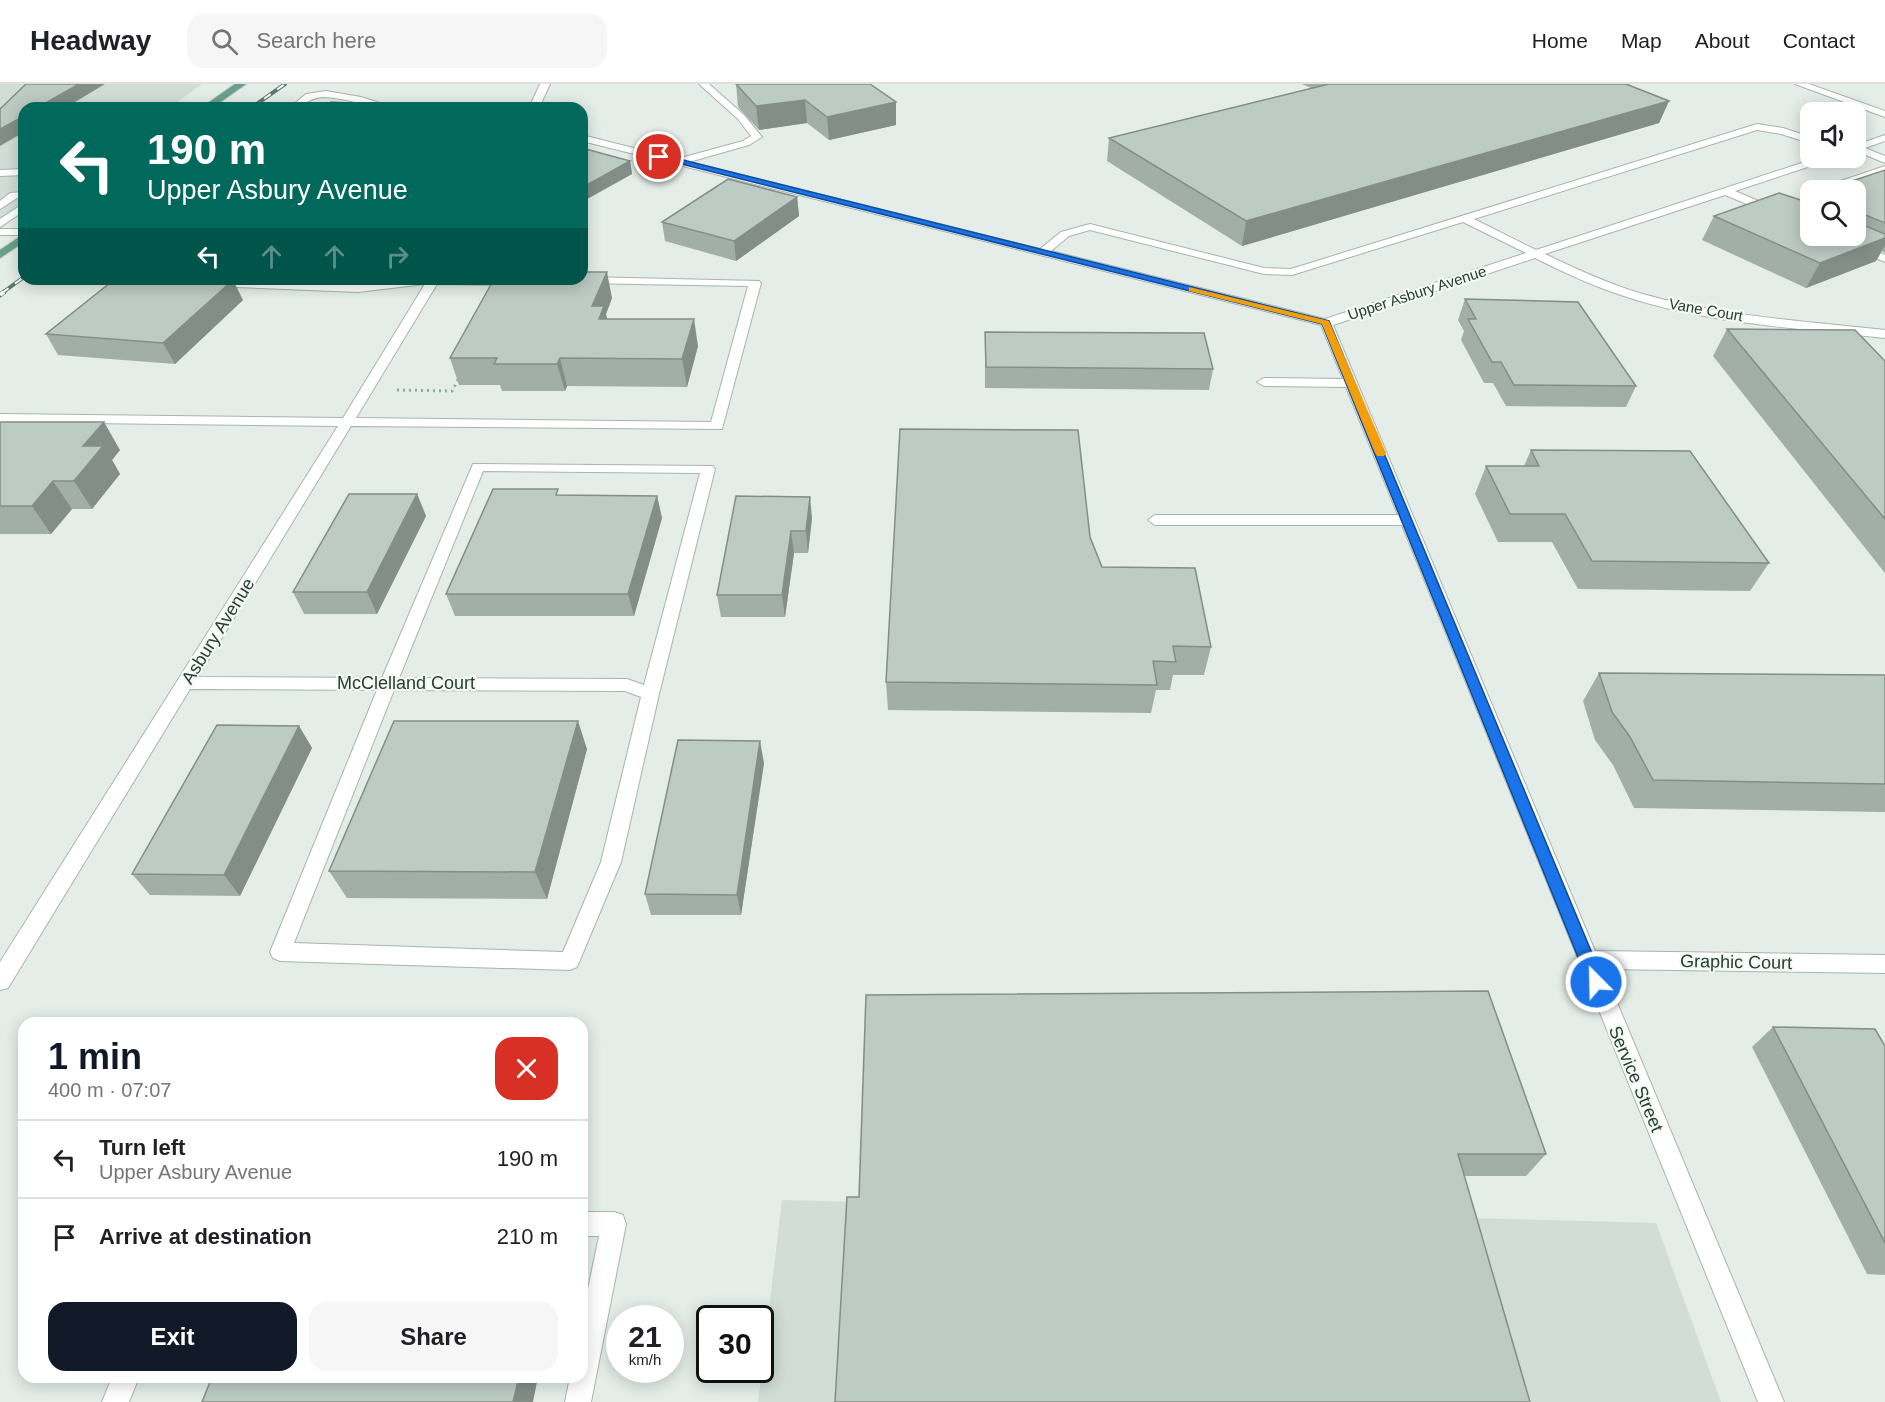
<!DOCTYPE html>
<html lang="en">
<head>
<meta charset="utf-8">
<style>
	:root { --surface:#fff; --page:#f6f6f6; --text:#202124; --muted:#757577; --line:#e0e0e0; --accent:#111827 }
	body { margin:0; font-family:Arial,sans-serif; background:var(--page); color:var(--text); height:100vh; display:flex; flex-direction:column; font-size:22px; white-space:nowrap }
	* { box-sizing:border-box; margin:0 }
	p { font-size:20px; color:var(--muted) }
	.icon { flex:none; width:33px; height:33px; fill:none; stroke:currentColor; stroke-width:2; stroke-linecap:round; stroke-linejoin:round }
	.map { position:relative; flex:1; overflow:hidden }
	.sheet { position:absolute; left:18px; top:933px; width:570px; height:366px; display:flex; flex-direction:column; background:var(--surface); border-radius:18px; box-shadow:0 3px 15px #0003 }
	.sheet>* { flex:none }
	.guide { position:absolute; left:18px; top:18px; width:570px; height:183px; border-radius:18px; box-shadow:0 3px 15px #0003; background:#00695c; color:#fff; overflow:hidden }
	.controls { position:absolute; left:1800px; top:18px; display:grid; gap:12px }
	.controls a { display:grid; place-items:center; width:66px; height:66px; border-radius:12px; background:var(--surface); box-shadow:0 3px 15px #0003; font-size:30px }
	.speed { position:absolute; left:606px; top:1221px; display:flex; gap:12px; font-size:30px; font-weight:700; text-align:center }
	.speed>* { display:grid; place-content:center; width:78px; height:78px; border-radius:50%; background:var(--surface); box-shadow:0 3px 15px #0003; line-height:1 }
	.speed small { font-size:15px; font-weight:400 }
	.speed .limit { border:3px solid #111; border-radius:9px; background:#fff; color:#111 }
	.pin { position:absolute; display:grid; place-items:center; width:51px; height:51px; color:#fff; margin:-26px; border:3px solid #fff; border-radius:50%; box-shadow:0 2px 6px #0007 }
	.me { position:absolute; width:66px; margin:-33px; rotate:337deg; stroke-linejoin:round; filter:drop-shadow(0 0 4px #0008) }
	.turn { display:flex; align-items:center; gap:21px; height:126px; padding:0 30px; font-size:27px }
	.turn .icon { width:78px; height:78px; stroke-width:2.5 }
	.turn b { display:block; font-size:42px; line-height:51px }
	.lanes { display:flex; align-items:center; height:57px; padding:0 30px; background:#0003; justify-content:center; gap:30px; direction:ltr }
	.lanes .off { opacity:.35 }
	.round { display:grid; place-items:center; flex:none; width:63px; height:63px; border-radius:18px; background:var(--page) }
	.summary { display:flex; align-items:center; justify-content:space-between; height:102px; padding:0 30px }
	h1 { font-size:36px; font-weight:600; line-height:45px; color:var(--accent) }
	.action { display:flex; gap:12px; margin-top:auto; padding:12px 30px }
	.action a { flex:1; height:69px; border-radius:18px; background:var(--accent); color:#fff; font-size:24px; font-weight:600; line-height:69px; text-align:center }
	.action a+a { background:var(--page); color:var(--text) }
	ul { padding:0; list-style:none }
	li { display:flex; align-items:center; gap:18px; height:78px; padding:0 30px; border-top:2px solid var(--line) }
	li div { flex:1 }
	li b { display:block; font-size:22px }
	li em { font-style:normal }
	header { display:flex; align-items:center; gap:36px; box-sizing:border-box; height:84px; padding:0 30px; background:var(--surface); border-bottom:2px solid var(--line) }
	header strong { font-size:28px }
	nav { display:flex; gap:33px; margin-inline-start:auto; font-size:21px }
	.search { width:420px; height:54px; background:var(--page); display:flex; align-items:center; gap:15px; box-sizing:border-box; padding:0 21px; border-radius:18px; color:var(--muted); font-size:22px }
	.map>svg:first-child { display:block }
	.built { fill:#d2ddd7 }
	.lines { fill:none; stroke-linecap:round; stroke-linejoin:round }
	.minor-casing { stroke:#a7b5ae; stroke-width:2 }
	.major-casing { stroke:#c2c9c6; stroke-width:2 }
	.path { stroke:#85b09d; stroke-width:3; stroke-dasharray:2 4; stroke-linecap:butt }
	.minor { fill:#fff; fill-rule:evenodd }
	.major { fill:#69a18c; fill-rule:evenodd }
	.rail-far1-casing { stroke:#5e7a6f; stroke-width:4 }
	.rail-casing { stroke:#5e7a6f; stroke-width:5 }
	.rail-far1 { stroke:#f4f9f6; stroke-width:2; stroke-dasharray:8; stroke-linecap:butt }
	.rail { stroke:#f4f9f6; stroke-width:4; stroke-dasharray:10; stroke-linecap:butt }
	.wall { fill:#a2afa8 }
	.shaded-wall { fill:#848e88 }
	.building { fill:#bccbc3; stroke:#848e88; stroke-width:1.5 }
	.route { fill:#1a73e8; stroke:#114b97; stroke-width:1.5 }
	.slow { fill:#f59e0b }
	.labels { text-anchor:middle; stroke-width:4.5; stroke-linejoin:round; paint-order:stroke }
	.far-street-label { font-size:15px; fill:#243e34; stroke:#f4f9f6 }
	.street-label { font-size:18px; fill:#243e34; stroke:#f4f9f6 }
</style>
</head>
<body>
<header>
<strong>Headway</strong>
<div class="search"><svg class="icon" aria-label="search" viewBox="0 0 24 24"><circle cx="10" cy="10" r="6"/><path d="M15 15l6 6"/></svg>Search here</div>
<nav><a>Home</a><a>Map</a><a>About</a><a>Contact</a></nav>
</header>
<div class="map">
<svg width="1885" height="1318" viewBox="0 0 1885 1318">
	<rect width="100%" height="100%" fill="#e4ede8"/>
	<g class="built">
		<polygon points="0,0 202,0 169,24 24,24 24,128 0,145"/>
		<polygon points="782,1116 1656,1139 1721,1318 758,1318"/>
	</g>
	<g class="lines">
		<g class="minor-casing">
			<g id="minor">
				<polygon points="540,0 550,0 539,24 529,24"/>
				<path d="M699,0H709L744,31L762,53L749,61L689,78L1040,165L1061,148L1090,140L1264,184L1291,185L1757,40L1783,44L1810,53V59L1781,50L1757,46L1474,135L1536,166L1817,74H1830L1829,76L1735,107L1810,139V146L1725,111L1545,170C1576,185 1607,199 1639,209C1719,232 1803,237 1885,246V254C1799,244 1710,240 1627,213C1595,203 1565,189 1535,174L1333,241L1595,867L1885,871V889L1603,885L1784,1318H1758L1402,441H1155L1148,436L1155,431H1398L1346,303L1264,302L1257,298L1264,294L1343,295L1321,241L582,57V51L677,75L743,57L751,52L738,35ZM1463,138L1526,169L1325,235L1051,167L1069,152L1090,146L1264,190L1292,191Z"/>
				<polygon points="1795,0 1809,0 1885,27 1885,33"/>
				<path d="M326,7L361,13L395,24C371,24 348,14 324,13C309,13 303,24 289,24L306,10Z"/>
				<polygon points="1885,51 1885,57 1865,64 1885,72 1885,79 1856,67 1856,61"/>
				<polygon points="1885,82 1885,88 1828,106 1814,106"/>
				<polygon points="24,85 24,91 0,92 0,86"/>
				<polygon points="24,108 24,114 17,114 0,125 0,117 10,109"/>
				<polygon points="24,119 24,127 0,143 0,135"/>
				<rect x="0" y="145" width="24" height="6"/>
				<polygon points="1825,152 1839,152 1885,171 1885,178"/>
				<path d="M585,193L759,197L761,199L722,345L351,342L198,593L382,594L473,380L713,382L715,385L659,610L621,778L577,883L570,886L280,877L273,874L270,868L377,606L190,605L8,904L0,906V878L338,342L0,338V330L343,334L425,200L358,208L210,202L206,200V196L358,200L409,195H519V199L515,201L437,200L356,334L711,338L748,202L581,199V195ZM483,387L700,389L644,601L627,595L399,594ZM394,606L625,607L641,613L601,778L563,868L294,859Z"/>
				<polygon points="582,1128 614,1128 623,1131 626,1140 591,1318 565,1318 570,1293 582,1293 582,1234 599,1152 582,1152"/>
				<polygon points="112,1293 139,1293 129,1318 102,1318"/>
			</g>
		</g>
		<g class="major-casing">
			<g id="major">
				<polygon points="235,0 246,0 212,24 201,24"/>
				<polygon points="24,150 24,158 0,174 0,166"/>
			</g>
		</g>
		<polyline class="path" points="397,306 452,307 459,294"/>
		<use href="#minor" class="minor"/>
		<use href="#major" class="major"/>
		<g class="rail-far1-casing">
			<g id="rail-far1">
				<polyline points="251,24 285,0"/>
				<polyline points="2,209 24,193"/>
			</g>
		</g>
		<g class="rail-casing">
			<polyline id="rail" points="0,211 4,208"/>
		</g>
		<use href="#rail-far1" class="rail-far1"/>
		<use href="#rail" class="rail"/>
	</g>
	<g class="wall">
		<polygon points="736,0 896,18 896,41 829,56 807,39 759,46 738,23"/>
		<polygon points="1302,0 1626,0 1669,17 1659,39 1242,162 1107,77 1109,54 1311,4"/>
		<polygon points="582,64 630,77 632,90 587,115 582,114"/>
		<polygon points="1885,86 1885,169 1882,167 1876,177 1806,204 1702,156 1714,132 1856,152 1856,106"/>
		<polygon points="797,113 799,132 736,177 665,157 662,138"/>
		<polygon points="612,214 606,230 607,235 698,262 687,303 567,302 565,307 502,307 500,301 459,301 450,274"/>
		<polygon points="1465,215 1636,302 1626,323 1506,322 1493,299 1484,299 1461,256 1464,247 1458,236"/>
		<polygon points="243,216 175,280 58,271 46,250"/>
		<polygon points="1727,245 1885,277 1885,489 1713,272"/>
		<polygon points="985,248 1213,285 1209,306 985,304"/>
		<polygon points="0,338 120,366 112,376 120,390 92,425 72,425 51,450 0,450"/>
		<polygon points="1531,366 1769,479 1750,507 1578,505 1552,458 1498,458 1475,410 1486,382 1524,382"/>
		<polygon points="417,410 426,432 377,530 304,530 293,508"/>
		<polygon points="560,411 657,412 662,434 634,532 455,532 446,510"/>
		<polygon points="736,412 812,434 808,469 794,469 785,533 721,533 717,511"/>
		<polygon points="1090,453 1102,483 1211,563 1204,591 1173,591 1170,606 1156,606 1151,629 888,626 886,598"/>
		<polygon points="1599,589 1885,591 1885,728 1634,724 1613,681 1595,656 1583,617"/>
		<polygon points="299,642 312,664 240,812 150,811 132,790"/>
		<polygon points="587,665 547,815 347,814 329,787"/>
		<polygon points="764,679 741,831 651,831 645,810"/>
		<polygon points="866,911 1546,1070 1526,1092 1465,1092 859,1113"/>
		<polygon points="1773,943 1885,962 1885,1191 1867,1190 1752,963"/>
	</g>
	<g class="shaded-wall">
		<polygon points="79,0 105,0 65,24 37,24"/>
		<polygon points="805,16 807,39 759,46 756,22"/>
		<polygon points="1669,17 1659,39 1242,162 1246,137"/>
		<polygon points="896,18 896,41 829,56 827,33"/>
		<polygon points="24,32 24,48 0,62 0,45"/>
		<polygon points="630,77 632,90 587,115 585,102"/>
		<polygon points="797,113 799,132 736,177 734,157"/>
		<polygon points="1885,154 1885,161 1876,177 1806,204 1820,179"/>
		<polygon points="607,188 612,214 606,230 610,249 606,261 592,222"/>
		<polygon points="233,196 243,216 175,280 163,259"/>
		<polygon points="694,235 698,262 687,303 682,275"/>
		<polygon points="560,274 567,302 565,307 557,280"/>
		<polygon points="104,338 120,366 112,376 120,390 92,425 74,397 83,362"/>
		<polygon points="53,397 72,425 51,450 32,422"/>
		<polygon points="417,410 426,432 377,530 367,508"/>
		<polygon points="657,412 662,434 634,532 628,510"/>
		<polygon points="810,413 812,434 808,469 806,447"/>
		<polygon points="791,447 794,469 785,533 782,511"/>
		<polygon points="578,637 587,665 547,815 535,788"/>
		<polygon points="299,642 312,664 240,812 224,791"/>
		<polygon points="760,657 764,679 741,831 737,811"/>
		<polygon points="519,1293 538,1293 533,1318 513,1318"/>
	</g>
	<g class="building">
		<polygon points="26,0 79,0 37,24 24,24 24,32 0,45 0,25"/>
		<polygon points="736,0 870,0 896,18 827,33 805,16 756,22"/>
		<polygon points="1329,0 1626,0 1669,17 1246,137 1109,54"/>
		<polygon points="331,18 407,22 405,24 324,24"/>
		<polygon points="582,64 630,77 585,102 582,101"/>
		<polygon points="1885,86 1885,139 1856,127 1856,106 1825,106"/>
		<polygon points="728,95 797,113 734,157 662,138"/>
		<polygon points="1779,109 1810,119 1810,152 1856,152 1856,138 1885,150 1885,154 1820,179 1714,132"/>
		<polygon points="582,188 607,188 592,222 604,222 599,235 694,235 682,275 560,274 557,280 494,280 497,274 450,274 494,195 582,195"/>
		<polygon points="115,195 218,195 233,196 163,259 46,250"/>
		<polygon points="1465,215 1578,218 1636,302 1514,301 1501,278 1492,278 1468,235 1476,235"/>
		<polygon points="1727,245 1855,246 1885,277 1885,435"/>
		<polygon points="985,248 1204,249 1213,285 986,283"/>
		<polygon points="0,338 104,338 83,362 103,362 74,397 53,397 32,422 0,422"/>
		<polygon points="900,345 1078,346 1090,453 1102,483 1195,484 1211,563 1173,562 1176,578 1153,577 1157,601 886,598"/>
		<polygon points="1531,366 1690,367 1769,479 1592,477 1565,430 1510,430 1486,382 1539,382"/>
		<polygon points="493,405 558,405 556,411 657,412 628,510 446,510"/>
		<polygon points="349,410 417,410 367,508 293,508"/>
		<polygon points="736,412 810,413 806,447 791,447 782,511 717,511"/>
		<polygon points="1599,589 1885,591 1885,700 1653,696 1630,653 1612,628"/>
		<polygon points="394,637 578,637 535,788 329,787"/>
		<polygon points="217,641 299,642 224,791 132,790"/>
		<polygon points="678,656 760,657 737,811 645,810"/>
		<polygon points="1488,907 1546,1070 1458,1070 1530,1318 835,1318 847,1113 859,1113 866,911"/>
		<polygon points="1773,943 1875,945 1885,962 1885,1159"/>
		<polygon points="212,1293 519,1293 513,1318 202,1318"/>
	</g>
	<polygon class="route" points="659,70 1329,237 1604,898 1602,904 1596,906 1591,904 1588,898 1322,240 657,74 657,71"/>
	<polygon class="slow" points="1189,203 1329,237 1386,369 1384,372 1377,372 1375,369 1322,240 1189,207"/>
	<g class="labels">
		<g class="far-street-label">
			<text transform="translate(1417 209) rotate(-18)" y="5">Upper Asbury Avenue</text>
			<text transform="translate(1706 226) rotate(10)" y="5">Vane Court</text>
		</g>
		<g class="street-label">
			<text transform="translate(218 547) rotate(-58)" y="6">Asbury Avenue</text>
			<text x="406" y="605">McClelland Court</text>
			<text transform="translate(1736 878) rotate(1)" y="6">Graphic Court</text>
			<text transform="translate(1636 995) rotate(67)" y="6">Service Street</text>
		</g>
	</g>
</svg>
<div class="controls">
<a><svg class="icon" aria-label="sound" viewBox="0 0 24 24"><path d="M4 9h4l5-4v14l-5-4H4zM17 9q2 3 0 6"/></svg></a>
<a><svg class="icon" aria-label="search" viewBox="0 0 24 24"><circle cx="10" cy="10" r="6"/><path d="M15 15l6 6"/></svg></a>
</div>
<div class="speed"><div>21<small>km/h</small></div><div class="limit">30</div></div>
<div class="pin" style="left:659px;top:73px;background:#d93025"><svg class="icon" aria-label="arrive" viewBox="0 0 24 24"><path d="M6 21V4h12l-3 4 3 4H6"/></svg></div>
<svg class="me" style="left:1596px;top:898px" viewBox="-20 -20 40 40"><circle r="17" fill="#1a73e8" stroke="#fff" stroke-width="3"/><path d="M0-11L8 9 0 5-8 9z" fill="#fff"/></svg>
<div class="guide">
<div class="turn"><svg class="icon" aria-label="left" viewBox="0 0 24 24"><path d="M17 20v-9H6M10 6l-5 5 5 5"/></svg><div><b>190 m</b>Upper Asbury Avenue</div></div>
<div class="lanes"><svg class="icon" aria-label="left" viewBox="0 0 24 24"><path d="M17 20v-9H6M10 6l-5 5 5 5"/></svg><svg class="icon off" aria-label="ahead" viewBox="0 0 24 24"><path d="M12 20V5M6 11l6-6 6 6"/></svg><svg class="icon off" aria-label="ahead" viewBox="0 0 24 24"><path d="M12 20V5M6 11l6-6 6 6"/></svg><svg class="icon off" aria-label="right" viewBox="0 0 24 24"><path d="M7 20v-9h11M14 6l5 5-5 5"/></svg></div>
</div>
<section class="sheet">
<div class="summary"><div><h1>1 min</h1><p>400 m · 07:07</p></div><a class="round" style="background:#d93025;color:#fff"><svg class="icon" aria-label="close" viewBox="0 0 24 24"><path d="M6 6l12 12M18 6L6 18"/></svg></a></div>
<ul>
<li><svg class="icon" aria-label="left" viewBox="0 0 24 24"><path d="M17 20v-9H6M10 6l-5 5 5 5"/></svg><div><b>Turn left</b><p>Upper Asbury Avenue</p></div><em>190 m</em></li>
<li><svg class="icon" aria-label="arrive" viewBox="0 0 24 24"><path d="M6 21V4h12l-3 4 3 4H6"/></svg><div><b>Arrive at destination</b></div><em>210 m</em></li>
</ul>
<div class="action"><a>Exit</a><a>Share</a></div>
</section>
</div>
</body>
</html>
